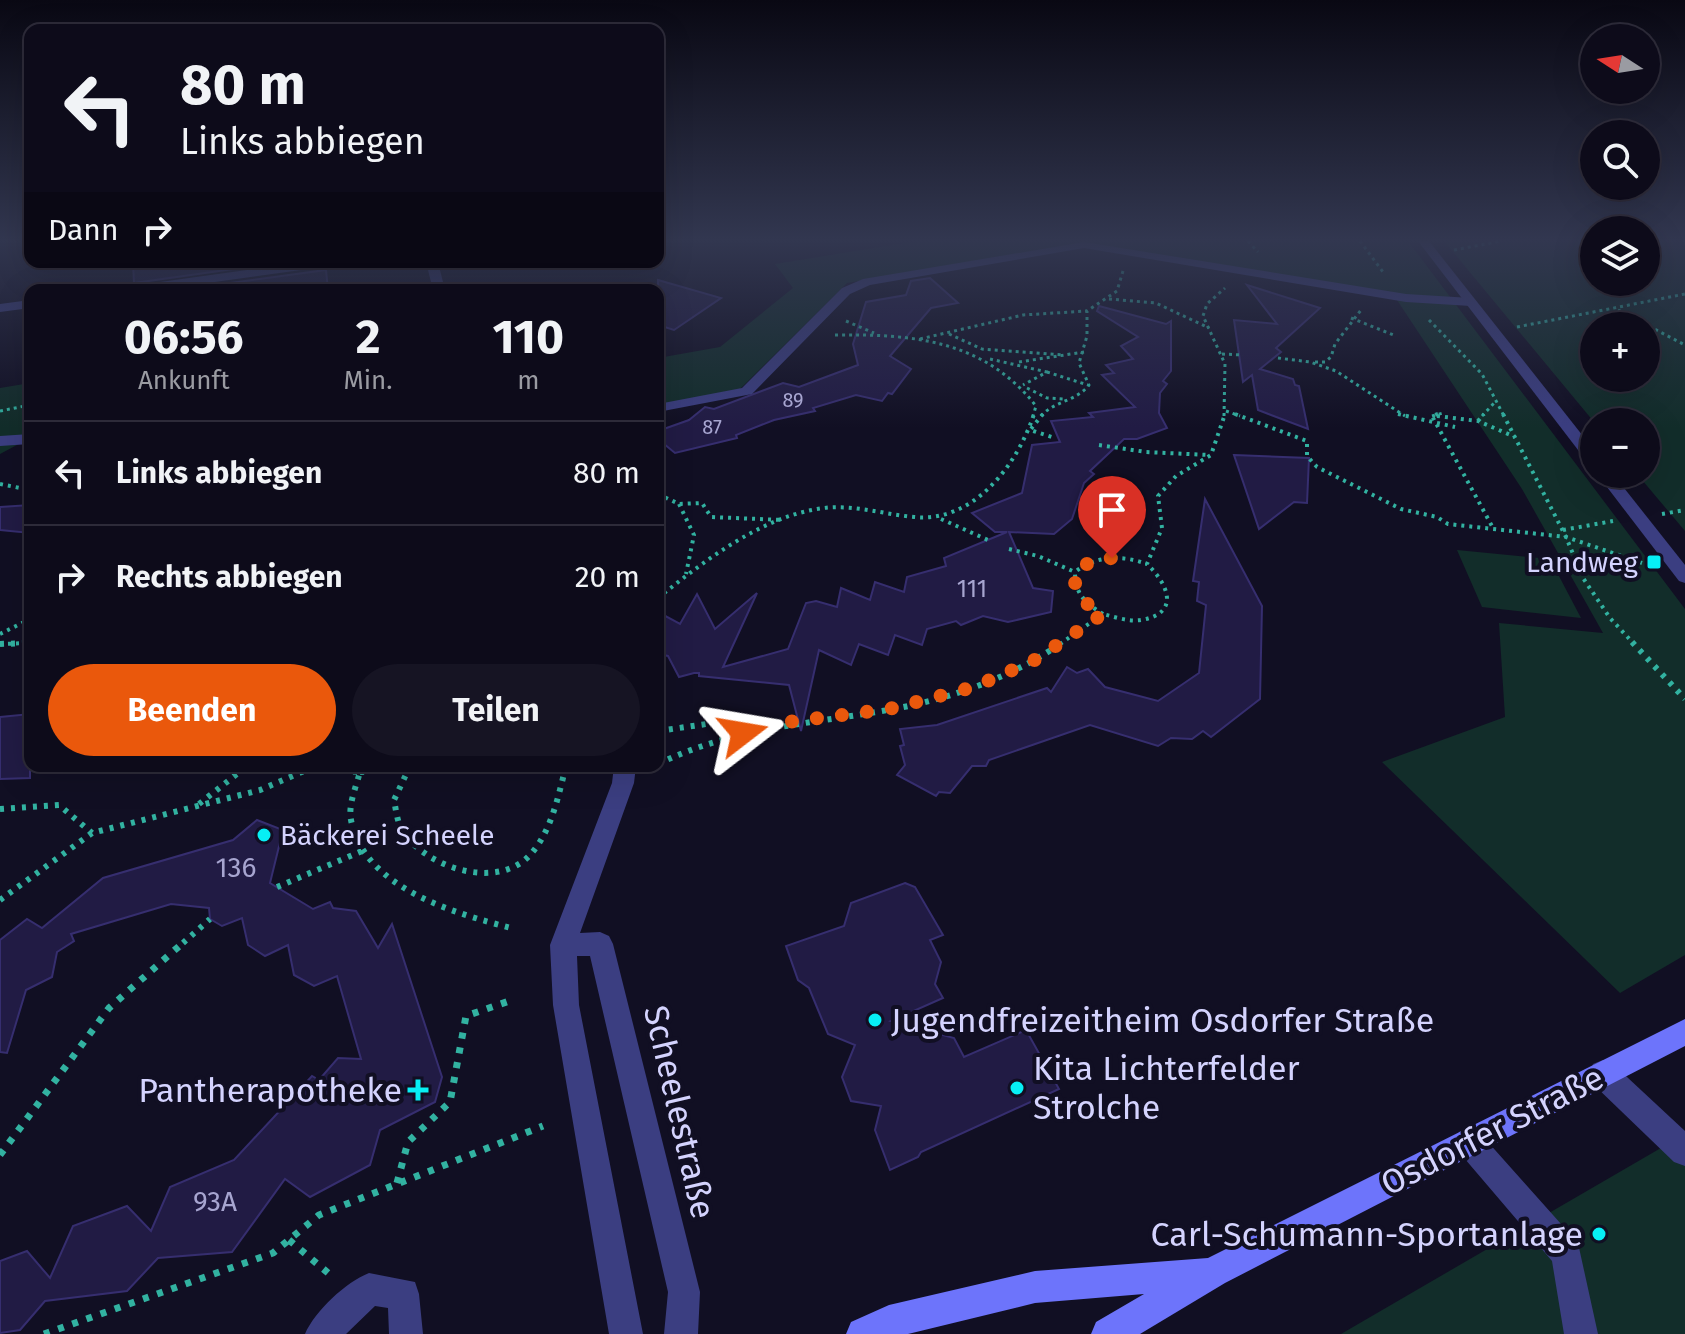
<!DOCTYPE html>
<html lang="de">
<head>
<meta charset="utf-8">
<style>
	:root { --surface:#0d0b1a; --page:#161423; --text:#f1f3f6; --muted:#9a9ba2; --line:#2d2b39; --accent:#ea580c }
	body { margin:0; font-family:"Fira Sans",sans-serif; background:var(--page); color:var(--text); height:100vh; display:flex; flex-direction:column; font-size:30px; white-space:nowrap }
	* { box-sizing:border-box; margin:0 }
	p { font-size:26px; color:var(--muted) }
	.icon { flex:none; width:44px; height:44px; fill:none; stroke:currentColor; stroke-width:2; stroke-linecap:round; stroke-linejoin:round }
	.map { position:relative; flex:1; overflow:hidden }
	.side { position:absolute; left:24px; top:284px; width:640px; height:488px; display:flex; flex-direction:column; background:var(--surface); border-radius:16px; box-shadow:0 8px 32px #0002,0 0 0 2px var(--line) }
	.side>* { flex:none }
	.hud { position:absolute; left:24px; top:24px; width:640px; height:244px; border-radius:16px; box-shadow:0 8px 32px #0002,0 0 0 2px var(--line); background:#0d0b1a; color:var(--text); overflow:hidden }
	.needle { width:52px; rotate:282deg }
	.controls { position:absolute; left:1580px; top:24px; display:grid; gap:16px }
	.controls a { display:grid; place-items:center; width:80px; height:80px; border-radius:50%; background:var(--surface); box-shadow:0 8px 32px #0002,0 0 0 2px var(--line); font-size:40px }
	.pin { position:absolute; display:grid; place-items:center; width:68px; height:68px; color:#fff; margin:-82px -34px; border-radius:50% 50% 50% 0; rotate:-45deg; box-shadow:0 0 8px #0007 }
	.pin .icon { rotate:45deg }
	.me { position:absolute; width:88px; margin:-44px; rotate:76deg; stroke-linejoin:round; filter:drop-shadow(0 0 6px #0008) }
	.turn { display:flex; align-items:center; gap:28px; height:168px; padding:0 24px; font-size:36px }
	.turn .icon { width:104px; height:104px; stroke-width:2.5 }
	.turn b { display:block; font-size:56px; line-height:68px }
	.then { display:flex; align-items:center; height:76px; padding:0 24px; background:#0003; gap:16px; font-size:30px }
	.eta { display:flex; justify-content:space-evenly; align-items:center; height:136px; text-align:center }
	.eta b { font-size:48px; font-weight:700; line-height:56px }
	.button { display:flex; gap:16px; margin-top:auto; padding:16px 24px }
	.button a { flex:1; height:92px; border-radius:48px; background:var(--accent); color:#fff; font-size:32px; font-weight:700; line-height:92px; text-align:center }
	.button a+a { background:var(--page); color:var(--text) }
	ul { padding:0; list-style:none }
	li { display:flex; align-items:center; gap:24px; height:104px; padding:0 24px; border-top:2px solid var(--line) }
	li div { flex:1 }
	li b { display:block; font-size:30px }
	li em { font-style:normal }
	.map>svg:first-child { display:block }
	.green { fill:#122d2a; fill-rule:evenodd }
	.building { fill:#211b44; stroke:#362e6f; stroke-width:2 }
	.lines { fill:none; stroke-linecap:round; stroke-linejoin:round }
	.path-far3 { stroke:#32b2a1; stroke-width:3; stroke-dasharray:3 4; stroke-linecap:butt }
	.path-far2 { stroke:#32b2a1; stroke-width:4; stroke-dasharray:3 5; stroke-linecap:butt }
	.path-far1 { stroke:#32b2a1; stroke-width:6; stroke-dasharray:4 7; stroke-linecap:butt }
	.path { stroke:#32b2a1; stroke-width:7; stroke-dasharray:6 9; stroke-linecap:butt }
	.lane { fill:#3b3e81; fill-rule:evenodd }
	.street { fill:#3b3e81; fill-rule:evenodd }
	.secondary { fill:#6d74fb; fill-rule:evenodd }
	.route { stroke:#ea580c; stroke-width:14; stroke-dasharray:0 25.2 }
	.poi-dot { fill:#07eff5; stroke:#110f23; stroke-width:3 }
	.labels { text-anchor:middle; stroke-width:8; stroke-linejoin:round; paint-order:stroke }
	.far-number-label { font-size:20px; fill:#a7a5d0 }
	.number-label { font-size:24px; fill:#a7a5d0 }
	.poi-label { font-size:28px; fill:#d4d3fe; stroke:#110f23; text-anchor:end }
	.near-number-label { font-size:28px; fill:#a7a5d0 }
	.near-poi-label { font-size:34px; fill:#d4d3fe; stroke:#110f23; text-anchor:start }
	.near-street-label { font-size:34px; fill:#d4d3fe; stroke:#110f23 }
</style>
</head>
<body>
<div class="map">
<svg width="1685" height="1334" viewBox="0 0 1685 1334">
	<rect width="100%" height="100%" fill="#110f23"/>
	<g class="green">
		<polygon points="917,241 1408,241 1685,609 1685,955 1620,993 1382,762 1505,717 1499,623 1603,633 1522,489 1393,294 1083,243 847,283 740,389 658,405 658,358 720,347 793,288 775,264"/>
		<path d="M1444,241H1594V282H1646V241H1685V531L1637,474H1646V422H1594ZM1594,326H1646V378H1594Z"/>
		<polygon points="30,383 30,438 0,454 0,388"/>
		<polygon points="1457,550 1550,559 1581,618 1482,607"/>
		<polygon points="1685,1134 1685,1334 1341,1334"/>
	</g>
	<g class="building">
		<polygon points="133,262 283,262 134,283"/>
		<polygon points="326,270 328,290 179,290"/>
		<polygon points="930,278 958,303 931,308 890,356 911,369 892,394 888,393 882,401 856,395 813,408 815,411 774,420 736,435 737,438 675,453 658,439 658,431 689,420 705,407 714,409 783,383 799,387 858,365 853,344 866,302 906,295 911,281"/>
		<polygon points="658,280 721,298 674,330 658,325"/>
		<polygon points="1247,285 1320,308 1276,348 1281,352 1260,369 1293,379 1295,385 1299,386 1308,429 1258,410 1252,375 1243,382 1234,320 1277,324"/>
		<polygon points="1099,306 1166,324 1171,321 1171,371 1163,381 1167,384 1160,393 1159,413 1167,428 1137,439 1124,439 1090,471 1094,474 1084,483 1072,519 1054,534 1009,532 1033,588 1053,591 1051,612 1008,622 983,616 961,625 956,621 927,629 922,645 895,635 888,655 859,644 851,665 819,650 801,731 789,685 699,676 699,673 694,673 679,677 668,656 658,654 658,612 680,624 697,594 715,629 757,593 723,667 788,649 806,603 816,601 837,607 841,588 870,600 875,582 904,592 907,577 946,566 944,558 1007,532 995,532 972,513 1022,493 1032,445 1060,442 1051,421 1093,417 1089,413 1135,407 1102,375 1114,373 1106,365 1133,359 1121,346 1138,337 1097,311"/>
		<polygon points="1234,455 1309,458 1307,503 1294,502 1259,529"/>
		<polygon points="1205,499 1262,606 1260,699 1211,737 1203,731 1192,739 1171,738 1158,746 1090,725 989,760 986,766 972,766 950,793 939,792 936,796 897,775 905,765 900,746 904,745 900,729 937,725 1047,688 1051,692 1067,667 1077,673 1088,669 1105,687 1158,701 1199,673 1206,605 1197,601 1199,582 1193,581"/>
		<polygon points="30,505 30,533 0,530 0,507"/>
		<polygon points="30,714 30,778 0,779 0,717"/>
		<polygon points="257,820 283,830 270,883 313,909 330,902 333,908 356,911 378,948 392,924 442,1077 435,1102 380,1130 370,1165 310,1197 285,1179 232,1252 158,1258 127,1291 45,1301 20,1330 0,1333 0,1261 27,1251 50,1278 73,1226 127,1206 151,1231 170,1187 234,1160 312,1076 319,1080 338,1058 361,1059 337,976 314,986 294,975 288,945 265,956 248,945 242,918 222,926 210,919 209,908 171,904 71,934 74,941 57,952 52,977 26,990 7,1053 0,1052 0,940 27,919 42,928 103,878 233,840"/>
		<polygon points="905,883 915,887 943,935 930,940 941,962 935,984 943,998 891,1021 954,1038 964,1057 1026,1030 1059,1089 921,1152 918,1157 890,1170 875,1130 881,1106 851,1101 842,1077 855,1045 828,1034 809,988 798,980 786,946 844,926 851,903"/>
	</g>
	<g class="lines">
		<g class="path-far3">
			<polyline points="1248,241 1258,252"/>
			<polyline points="1360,241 1383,272"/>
			<polyline points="1454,250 1501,241"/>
			<polyline points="1109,299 1156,303 1209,328"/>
			<polyline points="1618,310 1685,345"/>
			<polyline points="1351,318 1396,336"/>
			<polyline points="1429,320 1482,374 1504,416"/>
			<polyline points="846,321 874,333"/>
			<polyline points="1517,327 1685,294"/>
			<polyline points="949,334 982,349 1063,355"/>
			<path d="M835,335C914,334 984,340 1036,406L1033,416"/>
			<polyline points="920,339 1023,315 1087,311"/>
			<polyline points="1222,354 1243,355"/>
			<polyline points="1278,358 1310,362 1336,371 1405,416"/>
			<polyline points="990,359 1047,372 1023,385"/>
			<polyline points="1019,362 1084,352"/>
			<polyline points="1315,362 1325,362 1331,357 1335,344 1361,310"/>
			<polyline points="1047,372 1088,385"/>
			<polyline points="1027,388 1047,398 1063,399"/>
			<polyline points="0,411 30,405"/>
			<polyline points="1226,411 1240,416"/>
			<path d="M1041,416C1054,401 1077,401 1089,385L1079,363L1087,336V311L1117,291L1123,271"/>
			<polyline points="1224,416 1225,364 1203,316 1207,304 1225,288"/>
			<polyline points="1432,416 1443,413"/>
			<polyline points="1482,416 1496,401"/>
		</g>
		<g class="path-far2">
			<polyline points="1043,414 1030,430 1052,437"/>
			<polyline points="1235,414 1307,441 1307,456 1317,467 1401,509 1437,517 1448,524 1566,537 1642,563"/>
			<polyline points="1398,414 1455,427"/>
			<polyline points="1438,414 1432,416 1493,528"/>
			<polyline points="1503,414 1566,537 1583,578 1610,618 1634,644"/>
			<polyline points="1437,416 1478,421 1515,437"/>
			<polyline points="1478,421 1484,414"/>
			<polyline points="1099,445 1146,452 1210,455"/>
			<polyline points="0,484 30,490"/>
			<polyline points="658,494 679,504 702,503 711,517 783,520"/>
			<polyline points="679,504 694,535 686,574"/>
			<polyline points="1662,514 1685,510"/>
			<polyline points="941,519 988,540"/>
			<polyline points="1563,530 1613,521"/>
			<polyline points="1009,549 1038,556 1075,572"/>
			<path d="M658,598C703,562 758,519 817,509C850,503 881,514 914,517C973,523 1017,466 1034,414"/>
			<path d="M1103,614C1085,603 1075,594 1075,572C1097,555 1122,555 1147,564"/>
			<polyline points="0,634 30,619"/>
			<polyline points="0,644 30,643"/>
			<path d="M1060,644L1103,614C1115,617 1129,622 1141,620C1182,613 1167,583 1147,564L1162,528L1158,496L1176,476L1211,455L1225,414"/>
		</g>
		<g class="path-far1">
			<polyline points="1632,642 1685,699"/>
			<polyline points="0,644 30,643"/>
			<polyline points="658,731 741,719 768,723"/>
			<path d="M658,764C732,728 809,724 888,710C950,699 1011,678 1063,642"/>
			<path d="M410,766L394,800C396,810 397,821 402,830C425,867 494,890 528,857C551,834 558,797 566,766"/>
			<polyline points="360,772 430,766"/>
			<polyline points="199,804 247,766"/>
			<polyline points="0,809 59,805 92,833"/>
			<polyline points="277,887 362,851"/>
			<path d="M0,900L92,833L260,790L311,768L360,772C356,787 348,805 351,820C364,888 454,913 511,928"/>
			<polyline points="183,943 210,919"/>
		</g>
		<g class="path">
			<polyline points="0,1155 109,1008 185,941"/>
			<polyline points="397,1183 408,1142 450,1102 466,1016 515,999"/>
			<polyline points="289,1240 334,1278"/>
			<polyline points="44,1334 273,1253 319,1215 543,1126"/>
		</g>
		<g class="lane">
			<polygon points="1084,242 1406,294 1471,298 1477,302 1471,306 1406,302 1084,248 870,285 850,294 752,394 658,412 658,404 742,388 842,288 863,279"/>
			<polygon points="30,434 30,444 0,446 0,436"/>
			<polygon points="1603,1060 1613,1064 1685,1131 1685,1166 1674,1162 1593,1084 1589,1074 1593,1064"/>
			<polygon points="1469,1127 1479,1132 1578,1243 1598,1334 1564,1334 1552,1261 1459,1152 1454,1142 1459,1132"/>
			<path d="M369,1273L415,1282L419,1294L423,1334H389L388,1308L375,1306L346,1334H305C315,1311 346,1282 369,1273Z"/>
		</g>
		<g class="street">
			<polygon points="1418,241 1429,241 1594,450 1594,465 1588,463"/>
			<polygon points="305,262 336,262 330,266 157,290 125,290 131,286"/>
			<polygon points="426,262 438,262 445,290 433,290"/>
			<polygon points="30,300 30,308 0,312 0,304"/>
			<polygon points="1597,474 1613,474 1685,565 1685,583 1679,581"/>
			<polygon points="614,766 636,766 634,783 580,933 600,932 609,936 613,944 700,1292 698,1334 664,1334 668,1292 590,956 577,956 579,1005 643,1334 609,1334 553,1005 550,945 612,783"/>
		</g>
		<polygon class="secondary" points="1685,1019 1685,1046 1225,1283 1140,1334 1091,1334 1096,1322 1144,1294 1035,1303 908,1334 846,1334 851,1322 889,1305 1035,1271 1208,1258"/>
	</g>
	<linearGradient id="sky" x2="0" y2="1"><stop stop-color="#090813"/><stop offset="0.56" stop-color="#323750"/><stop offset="1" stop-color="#323750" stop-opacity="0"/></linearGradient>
	<rect width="1685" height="428" fill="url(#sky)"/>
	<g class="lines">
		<path class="route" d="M743,733L773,724L889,709L974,687L1033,661L1103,614C1084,603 1073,595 1075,572L1093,560L1112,558"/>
	</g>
	<g class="poi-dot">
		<rect x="1646" y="554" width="16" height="16" rx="4"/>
		<circle cx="264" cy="835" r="8"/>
		<circle cx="875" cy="1020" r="8"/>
		<circle cx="1017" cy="1088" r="8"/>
		<path d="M414 1078h8v8h8v8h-8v8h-8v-8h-8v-8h8z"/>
		<circle cx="1599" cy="1234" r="8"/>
	</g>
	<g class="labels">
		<g class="far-number-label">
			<text x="793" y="407">89</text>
			<text x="712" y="434">87</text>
		</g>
		<g class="number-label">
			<text x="972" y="597">111</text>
		</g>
		<g class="poi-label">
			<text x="1638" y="572">Landweg</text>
			<text x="280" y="845" text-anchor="start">Bäckerei Scheele</text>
		</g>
		<g class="near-number-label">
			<text x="236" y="877">136</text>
			<text x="215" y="1211">93A</text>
		</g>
		<g class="near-poi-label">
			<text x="891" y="1032">Jugendfreizeitheim Osdorfer Straße</text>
			<text x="1033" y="1080">Kita Lichterfelder<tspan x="1033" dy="39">Strolche</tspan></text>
			<text x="402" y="1102" text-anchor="end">Pantherapotheke</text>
			<text x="1583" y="1246" text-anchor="end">Carl-Schumann-Sportanlage</text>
		</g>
		<g class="near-street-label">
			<text transform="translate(680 1112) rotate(77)" y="12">Scheelestraße</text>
			<text transform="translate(1492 1130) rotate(-27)" y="12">Osdorfer Straße</text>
		</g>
	</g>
</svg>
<div class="controls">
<a><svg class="needle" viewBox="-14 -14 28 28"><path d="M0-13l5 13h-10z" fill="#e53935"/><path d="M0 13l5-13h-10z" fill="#9a9ba2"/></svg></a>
<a><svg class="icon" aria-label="search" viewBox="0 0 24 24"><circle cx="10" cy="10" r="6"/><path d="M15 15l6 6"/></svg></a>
<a><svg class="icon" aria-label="layers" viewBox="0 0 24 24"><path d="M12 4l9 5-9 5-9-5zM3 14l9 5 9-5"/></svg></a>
<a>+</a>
<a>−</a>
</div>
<div class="pin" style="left:1112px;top:558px;background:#d93025"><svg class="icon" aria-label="arrive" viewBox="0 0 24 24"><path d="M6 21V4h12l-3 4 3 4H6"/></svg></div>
<svg class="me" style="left:743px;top:733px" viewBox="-20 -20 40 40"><path d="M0-17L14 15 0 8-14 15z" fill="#ea580c" stroke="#fff" stroke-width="4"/></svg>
<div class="hud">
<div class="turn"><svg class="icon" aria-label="left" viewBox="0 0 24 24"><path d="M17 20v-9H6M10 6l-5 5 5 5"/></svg><div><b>80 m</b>Links abbiegen</div></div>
<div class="then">Dann<svg class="icon" aria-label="right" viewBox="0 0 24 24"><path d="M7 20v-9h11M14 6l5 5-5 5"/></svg></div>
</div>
<section class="side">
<div class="eta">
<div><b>06:56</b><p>Ankunft</p></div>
<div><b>2</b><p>Min.</p></div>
<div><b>110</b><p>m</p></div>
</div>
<ul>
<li><svg class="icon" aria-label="left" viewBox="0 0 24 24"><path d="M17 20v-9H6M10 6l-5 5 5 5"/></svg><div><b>Links abbiegen</b></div><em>80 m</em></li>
<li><svg class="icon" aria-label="right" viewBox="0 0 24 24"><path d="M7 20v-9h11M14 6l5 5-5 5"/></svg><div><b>Rechts abbiegen</b></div><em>20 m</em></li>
</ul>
<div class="button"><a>Beenden</a><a>Teilen</a></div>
</section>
</div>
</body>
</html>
